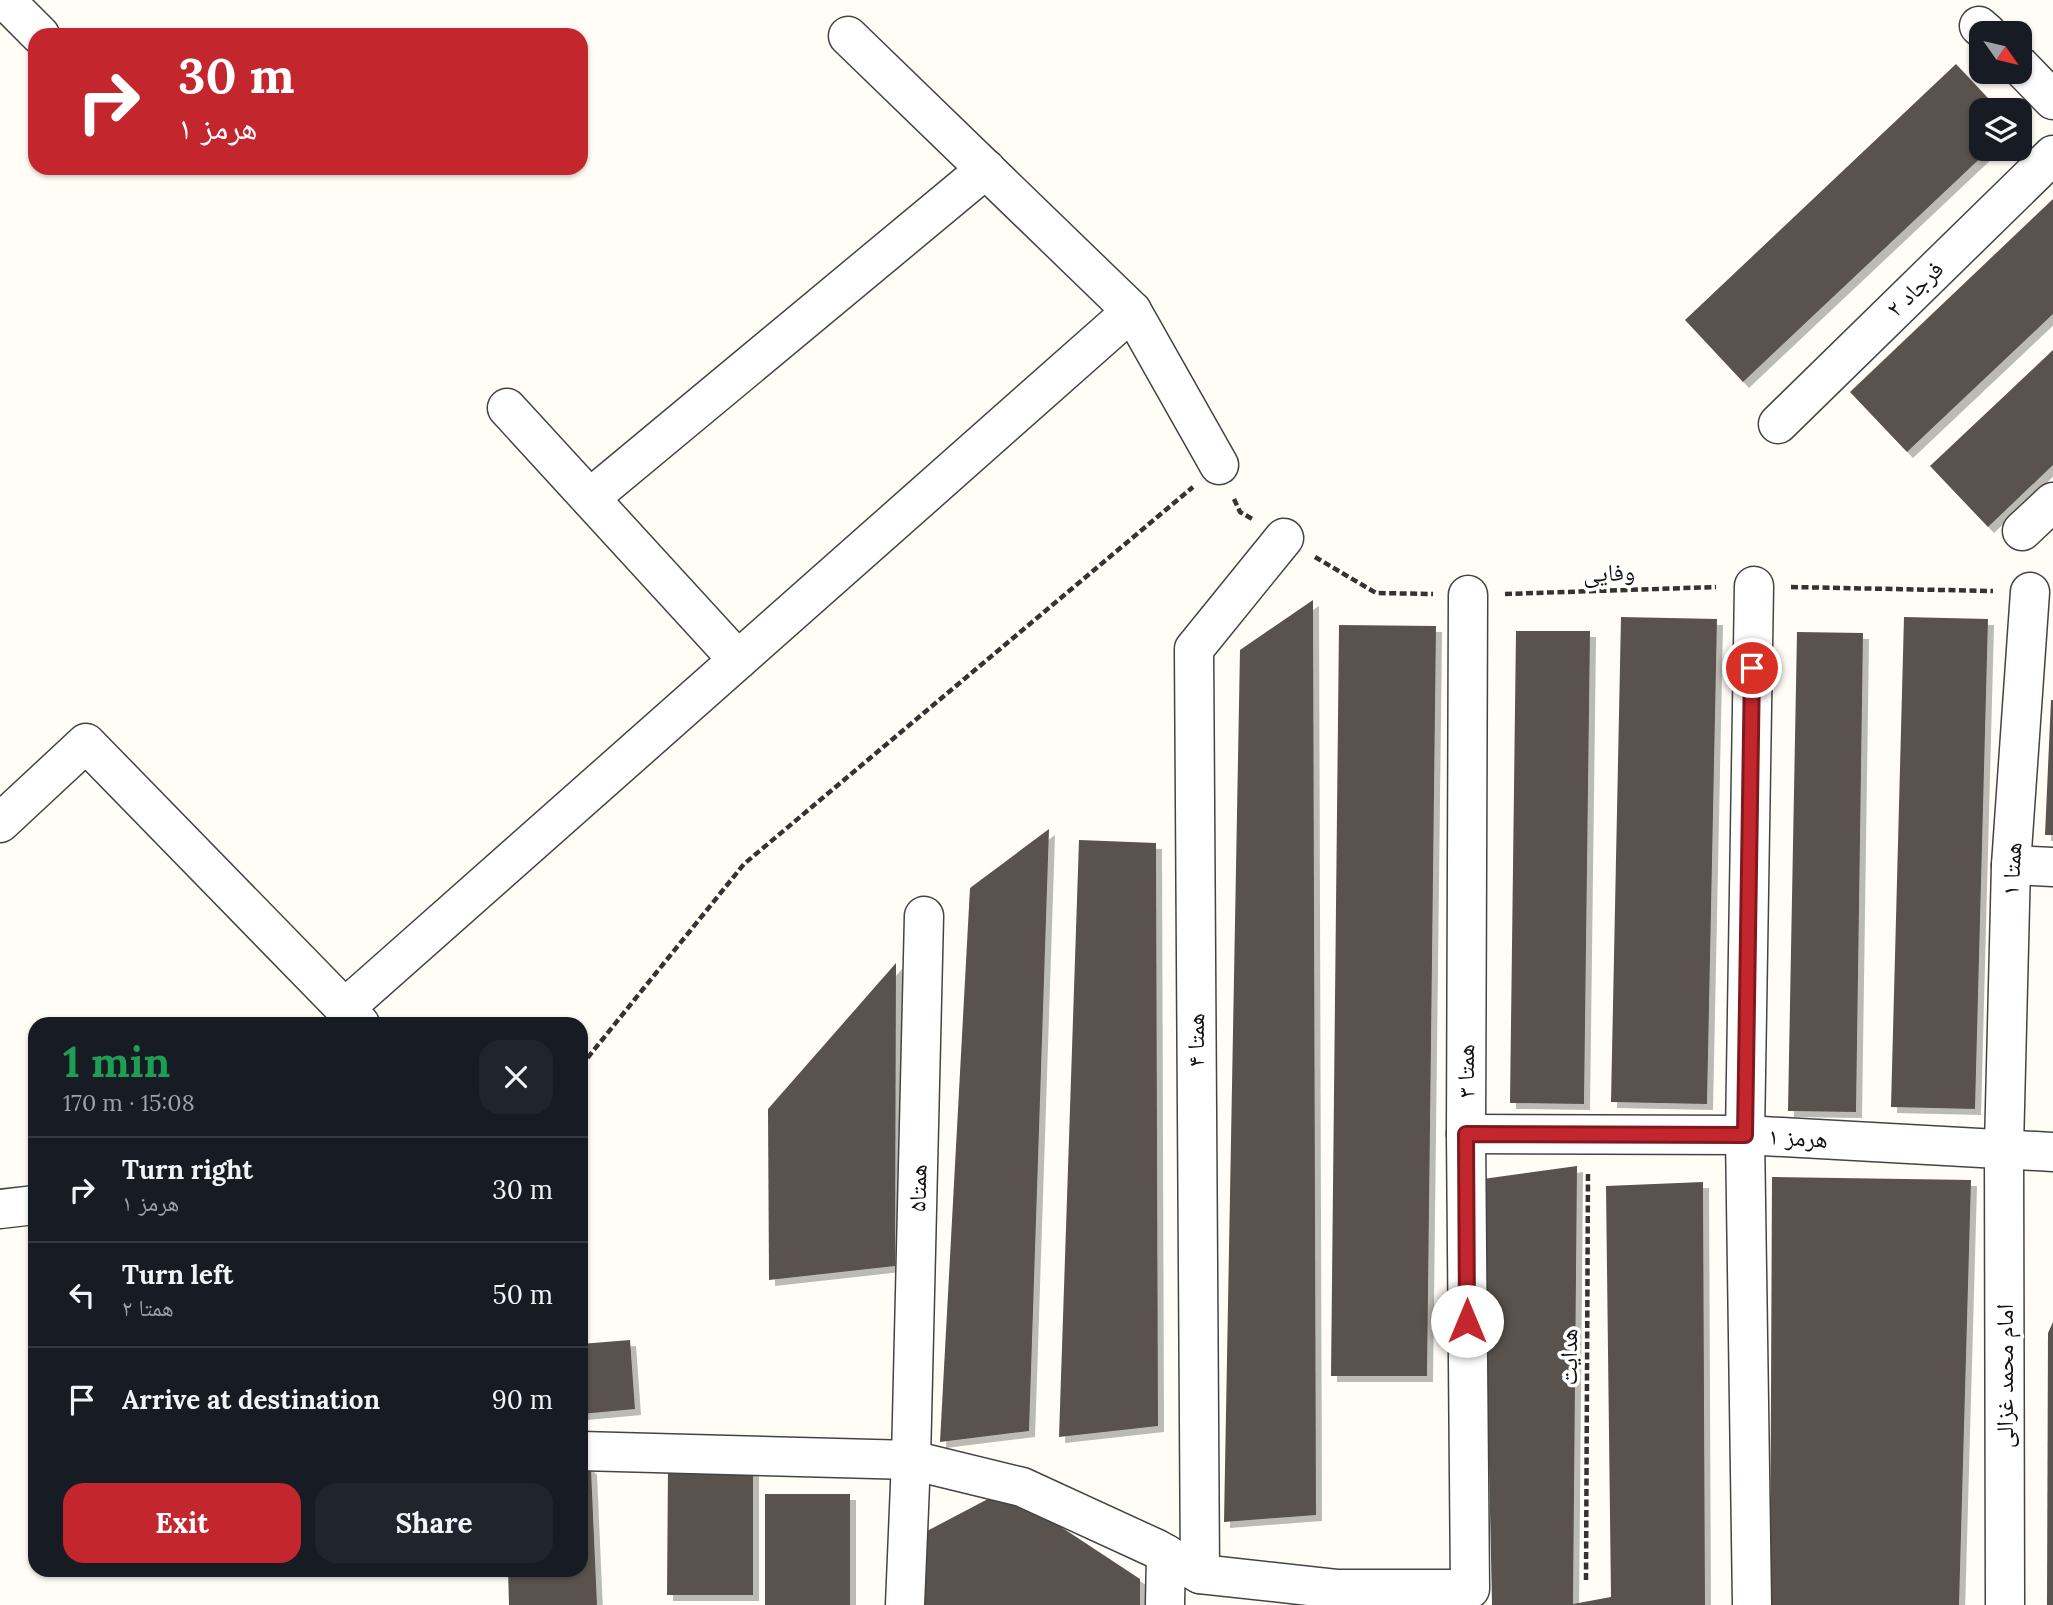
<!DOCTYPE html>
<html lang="en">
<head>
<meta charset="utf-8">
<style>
	:root { --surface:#171b24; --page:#20242c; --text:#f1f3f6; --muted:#9ea1a6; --line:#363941; --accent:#c4262e }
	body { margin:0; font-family:Lora,"Noto Naskh Arabic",serif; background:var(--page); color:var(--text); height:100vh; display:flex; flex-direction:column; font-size:26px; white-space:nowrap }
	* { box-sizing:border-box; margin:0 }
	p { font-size:23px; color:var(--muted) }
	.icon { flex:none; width:38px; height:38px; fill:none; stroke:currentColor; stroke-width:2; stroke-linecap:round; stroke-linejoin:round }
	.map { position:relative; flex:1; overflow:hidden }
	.details { position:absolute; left:28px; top:1017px; width:560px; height:560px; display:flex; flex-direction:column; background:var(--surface); border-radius:21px; box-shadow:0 2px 5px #0004 }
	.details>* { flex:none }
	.hud { position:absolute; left:28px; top:28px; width:560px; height:147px; border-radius:21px; box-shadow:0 2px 5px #0004; background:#c4262e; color:#fff; overflow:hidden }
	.needle { width:46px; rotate:124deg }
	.fabs { position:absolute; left:1969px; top:21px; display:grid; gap:14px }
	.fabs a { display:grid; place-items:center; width:63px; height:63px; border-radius:14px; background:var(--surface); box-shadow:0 2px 5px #0004; font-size:35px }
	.pin { position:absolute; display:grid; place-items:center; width:60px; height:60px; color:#fff; margin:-30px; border:4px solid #fff; border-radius:50%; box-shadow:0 2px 7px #0007 }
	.me { position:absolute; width:77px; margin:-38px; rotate:0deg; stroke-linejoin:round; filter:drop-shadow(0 0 5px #0008) }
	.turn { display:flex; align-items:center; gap:24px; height:147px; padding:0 35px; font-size:32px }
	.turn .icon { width:91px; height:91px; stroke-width:2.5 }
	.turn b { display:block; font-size:49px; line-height:60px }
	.round { display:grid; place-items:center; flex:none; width:74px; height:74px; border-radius:21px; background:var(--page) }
	.summary { display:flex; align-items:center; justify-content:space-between; height:119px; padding:0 35px }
	h1 { font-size:42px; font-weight:700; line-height:52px; color:#1e9e55 }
	.primary-button { display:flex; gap:14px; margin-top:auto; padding:14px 35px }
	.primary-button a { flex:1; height:80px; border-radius:21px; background:var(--accent); color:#fff; font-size:28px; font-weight:700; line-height:80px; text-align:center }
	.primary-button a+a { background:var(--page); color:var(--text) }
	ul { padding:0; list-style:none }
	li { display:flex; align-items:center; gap:21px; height:105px; padding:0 35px; border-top:2px solid var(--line) }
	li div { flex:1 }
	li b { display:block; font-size:26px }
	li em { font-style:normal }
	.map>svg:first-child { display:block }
	.building { fill:#5a524d; filter:url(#shadow) }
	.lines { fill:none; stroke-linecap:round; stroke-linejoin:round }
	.minor-casing { stroke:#444; stroke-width:41 }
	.path { stroke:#333; stroke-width:4.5; stroke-dasharray:7 3.5; stroke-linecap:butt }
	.minor { stroke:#fff; stroke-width:38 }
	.route-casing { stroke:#7f191e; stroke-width:18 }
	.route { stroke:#c4262e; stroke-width:12 }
	.labels { text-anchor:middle; stroke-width:7; stroke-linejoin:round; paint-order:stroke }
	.street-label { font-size:24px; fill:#111; stroke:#fff }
</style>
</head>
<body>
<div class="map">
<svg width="2053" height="1605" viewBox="0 0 2053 1605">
	<defs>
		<filter id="shadow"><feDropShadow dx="6" dy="6" stdDeviation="0" flood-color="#0004"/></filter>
	</defs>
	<rect width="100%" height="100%" fill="#fffdf5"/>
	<g class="building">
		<polygon points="1956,64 1999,110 1981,110 1981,149 1990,149 1743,382 1685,320"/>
		<polygon points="2053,199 2053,314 1907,452 1850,392"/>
		<polygon points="2053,350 2053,465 1988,527 1930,466"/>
		<polygon points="1313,600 1316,1515 1224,1522 1240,650"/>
		<polygon points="1621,617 1717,619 1707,1104 1611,1102"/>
		<polygon points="1904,617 1988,619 1975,1109 1891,1107"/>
		<polygon points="1339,625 1436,626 1427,1376 1331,1376"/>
		<polygon points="1516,631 1590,631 1584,1104 1510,1103"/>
		<polygon points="1797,632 1863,633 1856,1112 1788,1111"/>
		<polygon points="2051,700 2053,700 2053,835 2045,835"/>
		<polygon points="1049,829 1029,1431 940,1442 970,888"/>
		<polygon points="1079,840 1156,843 1158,1426 1059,1437"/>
		<polygon points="896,963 895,1266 769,1280 768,1109"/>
		<polygon points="1577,1166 1573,1604 1611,1597 1606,1186 1703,1182 1705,1605 1492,1605 1483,1179"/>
		<polygon points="1772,1177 1971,1180 1959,1605 1770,1605"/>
		<polygon points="2053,1322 2053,1605 2047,1605 2048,1333"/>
		<polygon points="630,1340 635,1409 581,1414 581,1344"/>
		<polygon points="581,1458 591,1469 597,1605 509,1605 508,1570 581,1570"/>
		<polygon points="753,1466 753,1595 667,1595 668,1467"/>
		<polygon points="1005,1490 1140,1579 1140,1605 912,1605 908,1541"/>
		<rect x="765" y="1494" width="85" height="111"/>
	</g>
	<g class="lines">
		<g class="minor-casing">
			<g id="minor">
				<polyline points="5,0 40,35"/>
				<polyline points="1979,26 1987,33"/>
				<polyline points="2020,66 2053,100"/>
				<polyline points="1132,311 1219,465"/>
				<polyline points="507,408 738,660"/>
				<polyline points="1778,424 2053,155"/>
				<polyline points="590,498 986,169"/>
				<polyline points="2022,531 2053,502"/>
				<polyline points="0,823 86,743 360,1024"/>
				<polyline points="2011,865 2053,867"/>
				<polyline points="345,1008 1132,311 848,36"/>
				<polyline points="1466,1134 1745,1135 2053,1152"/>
				<polyline points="0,1209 35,1205"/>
				<polyline points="581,1451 911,1460 1022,1487 1157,1549 1200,1574 1336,1589 1470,1589 1466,1134 1468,595"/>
				<polyline points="1200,1574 1194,649 1284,538"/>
				<polyline points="905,1605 911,1460 924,916"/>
				<polyline points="1165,1605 1166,1554"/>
				<polyline points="1752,1605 1745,1135 1754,586"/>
				<polyline points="2005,1605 2004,1147 2011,865 2030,592"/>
			</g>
		</g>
		<g class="path">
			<polyline points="1234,499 1240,512 1254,520"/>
			<polyline points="1315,557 1376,593 1433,594"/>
			<polyline points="1791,587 1993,591"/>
			<polyline points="1505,594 1716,587"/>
			<polyline points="581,1066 744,864 1193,487"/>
			<polyline points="1586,1580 1588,1171"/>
		</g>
		<use href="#minor" class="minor"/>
	</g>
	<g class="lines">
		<g class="route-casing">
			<polyline id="route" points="1467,1321 1466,1134 1745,1135 1752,668"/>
		</g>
		<use href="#route" class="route"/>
	</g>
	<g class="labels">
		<g class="street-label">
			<text transform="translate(1915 289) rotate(-44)" y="8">فرجاد ۲</text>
			<text transform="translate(1609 573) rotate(-2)" y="8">وفایی</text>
			<text transform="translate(2012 869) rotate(-87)" y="8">همتا ۱</text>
			<text transform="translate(1196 1040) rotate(-90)" y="8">همتا ۴</text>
			<text transform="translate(1466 1071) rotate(-90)" y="8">همتا ۳</text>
			<text transform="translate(1798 1138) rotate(3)" y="8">هرمز ۱</text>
			<text transform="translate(918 1188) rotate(-89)" y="8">همتا۵</text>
			<text transform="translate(1569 1357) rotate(-90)" y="8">هدایت</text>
			<text transform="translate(2005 1376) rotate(-90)" y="8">امام محمد غزالی</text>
		</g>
	</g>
</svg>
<div class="fabs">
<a><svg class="needle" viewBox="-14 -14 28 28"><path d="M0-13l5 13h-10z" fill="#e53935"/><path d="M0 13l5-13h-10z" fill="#9ea1a6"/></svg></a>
<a><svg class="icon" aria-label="layers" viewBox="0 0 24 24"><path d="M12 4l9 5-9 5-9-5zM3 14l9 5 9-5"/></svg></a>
</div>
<div class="pin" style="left:1752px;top:668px;background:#d93025"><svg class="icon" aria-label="arrive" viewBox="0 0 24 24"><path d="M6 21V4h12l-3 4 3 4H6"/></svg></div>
<svg class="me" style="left:1467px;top:1321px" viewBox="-20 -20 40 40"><circle r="19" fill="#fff"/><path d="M0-13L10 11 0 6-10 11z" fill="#c4262e"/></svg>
<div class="hud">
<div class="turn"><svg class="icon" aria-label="right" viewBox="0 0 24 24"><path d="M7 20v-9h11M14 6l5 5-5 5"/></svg><div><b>30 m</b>هرمز ۱</div></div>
</div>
<section class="details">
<div class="summary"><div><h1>1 min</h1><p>170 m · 15:08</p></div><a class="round"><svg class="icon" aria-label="close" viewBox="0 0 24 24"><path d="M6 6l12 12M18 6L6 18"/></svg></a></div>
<ul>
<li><svg class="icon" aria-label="right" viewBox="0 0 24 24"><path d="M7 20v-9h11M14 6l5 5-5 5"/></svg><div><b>Turn right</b><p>هرمز ۱</p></div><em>30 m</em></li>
<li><svg class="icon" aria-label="left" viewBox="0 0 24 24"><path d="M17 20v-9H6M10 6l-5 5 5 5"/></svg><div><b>Turn left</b><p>همتا ۲</p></div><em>50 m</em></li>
<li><svg class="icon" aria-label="arrive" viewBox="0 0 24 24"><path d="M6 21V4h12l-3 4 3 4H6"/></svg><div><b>Arrive at destination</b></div><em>90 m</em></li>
</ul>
<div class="primary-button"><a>Exit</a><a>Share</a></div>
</section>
</div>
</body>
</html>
